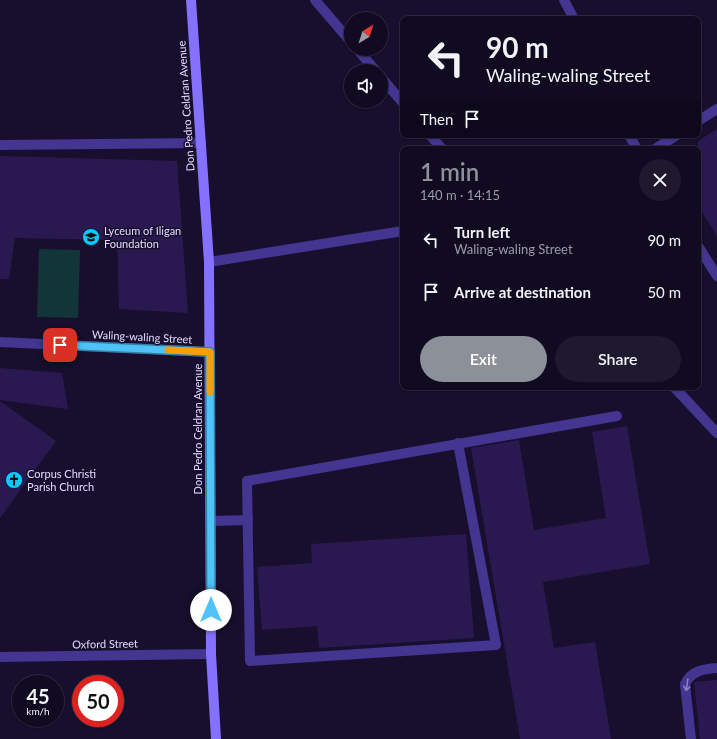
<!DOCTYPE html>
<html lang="en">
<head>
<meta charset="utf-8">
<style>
	:root { --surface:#110b22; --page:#1e192f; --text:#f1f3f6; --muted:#9c9ba5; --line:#302b40; --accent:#8c9099 }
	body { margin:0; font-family:Lato,sans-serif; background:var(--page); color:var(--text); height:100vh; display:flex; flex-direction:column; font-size:15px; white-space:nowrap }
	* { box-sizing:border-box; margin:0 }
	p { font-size:13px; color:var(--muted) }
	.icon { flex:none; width:22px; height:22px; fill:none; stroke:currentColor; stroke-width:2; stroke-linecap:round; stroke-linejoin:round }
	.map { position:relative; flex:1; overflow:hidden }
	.panel { position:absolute; left:400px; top:146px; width:301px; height:244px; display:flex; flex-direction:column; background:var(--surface); border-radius:8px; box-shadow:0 1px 3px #0004,0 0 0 1px var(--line) }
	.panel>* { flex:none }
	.guide { position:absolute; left:400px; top:16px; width:301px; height:122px; border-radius:8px; box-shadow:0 1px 3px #0004,0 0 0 1px var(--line); background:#110b22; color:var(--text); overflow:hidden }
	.needle { width:26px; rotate:38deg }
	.buttons { position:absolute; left:344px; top:12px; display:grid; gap:8px }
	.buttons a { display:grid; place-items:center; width:44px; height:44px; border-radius:50%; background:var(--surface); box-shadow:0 1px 3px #0004,0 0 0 1px var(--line); font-size:20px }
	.speed { position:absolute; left:12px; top:675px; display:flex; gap:8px; font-size:20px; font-weight:700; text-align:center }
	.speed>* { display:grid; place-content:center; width:52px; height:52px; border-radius:50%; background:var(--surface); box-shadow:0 1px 3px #0004,0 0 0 1px var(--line); line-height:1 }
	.speed small { font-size:10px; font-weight:400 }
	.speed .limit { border:6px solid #d22; background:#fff; color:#111 }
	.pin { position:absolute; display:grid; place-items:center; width:34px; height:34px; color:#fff; margin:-17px; border-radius:8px; box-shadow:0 2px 6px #0006 }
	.me { position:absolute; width:44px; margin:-22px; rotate:0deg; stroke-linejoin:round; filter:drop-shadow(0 0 3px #0008) }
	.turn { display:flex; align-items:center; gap:14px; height:84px; padding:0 20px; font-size:18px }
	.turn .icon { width:52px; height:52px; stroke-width:2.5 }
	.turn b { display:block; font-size:28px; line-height:34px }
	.then { display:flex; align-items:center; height:38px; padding:0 20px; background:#0003; gap:8px; font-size:15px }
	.round { display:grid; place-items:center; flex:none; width:42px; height:42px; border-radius:21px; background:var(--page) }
	.headline { display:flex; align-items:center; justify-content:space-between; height:68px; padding:0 20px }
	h1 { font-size:24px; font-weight:600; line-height:30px; color:var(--accent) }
	.cta { display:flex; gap:8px; margin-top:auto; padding:8px 20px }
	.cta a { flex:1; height:46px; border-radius:24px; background:var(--accent); color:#fff; font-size:16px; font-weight:600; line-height:46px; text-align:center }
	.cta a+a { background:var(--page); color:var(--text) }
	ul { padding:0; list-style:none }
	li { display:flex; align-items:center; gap:12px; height:52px; padding:0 20px }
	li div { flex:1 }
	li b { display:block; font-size:15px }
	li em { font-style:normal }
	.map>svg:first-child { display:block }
	.green { fill:#113538 }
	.building { fill:#2a1950 }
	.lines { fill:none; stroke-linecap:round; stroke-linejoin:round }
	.service { stroke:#433590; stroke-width:10 }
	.minor { stroke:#433590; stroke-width:10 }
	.secondary { stroke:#8571ff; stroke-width:10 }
	.oneway { stroke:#8b7fc2 }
	.route-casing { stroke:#337fa1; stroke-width:10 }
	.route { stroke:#4fc3f7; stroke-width:7 }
	.slow { stroke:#f59e0b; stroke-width:7 }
	.labels { text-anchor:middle; stroke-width:3; stroke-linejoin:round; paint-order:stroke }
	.street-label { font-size:11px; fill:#e3daff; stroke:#170f2d }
	.poi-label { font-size:11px; fill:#e3daff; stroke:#170f2d; text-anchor:start }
</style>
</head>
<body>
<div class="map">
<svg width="717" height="739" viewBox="0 0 717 739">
	<rect width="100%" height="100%" fill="#170f2d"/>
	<polygon class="green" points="39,249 80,250 78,318 37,317"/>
	<g class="building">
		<polygon points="717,129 717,236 698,205 698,141"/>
		<polygon points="0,156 177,161 188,313 119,309 117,240 15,238 9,279 0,279"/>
		<polygon points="0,368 62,373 68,409 0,400"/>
		<polygon points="0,401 56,441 0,518"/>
		<polygon points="627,426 650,564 543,582 554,648 595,642 611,739 520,739 471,448 519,440 534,530 606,518 592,432"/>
		<polygon points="466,534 474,638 319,648 317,626 262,630 257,567 312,563 311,544"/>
		<polygon points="717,680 717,739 700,739 694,682"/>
	</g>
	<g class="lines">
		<g class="service">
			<polyline points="564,0 574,19"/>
			<polyline points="698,121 717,109"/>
			<polyline points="629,135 637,149"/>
			<polyline points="655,149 677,135"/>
			<polyline points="698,246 717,276"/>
			<polyline points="458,443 496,645 250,661 247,481 617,416"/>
			<polyline points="211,521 248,520"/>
			<path d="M691,739L685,684C691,671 703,669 717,668"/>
		</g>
		<g class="minor">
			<polyline points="315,0 351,42"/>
			<polyline points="357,49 376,71"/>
			<polyline points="381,77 403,103"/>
			<polyline points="430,135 442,149"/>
			<polyline points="0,145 201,143"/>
			<polyline points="209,262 403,231"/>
			<polyline points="0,342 210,352"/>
			<polyline points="674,387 717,433"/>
			<polyline points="0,657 211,654"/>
		</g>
		<polyline class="secondary" points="191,0 209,262 211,654 216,739"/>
	</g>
	<defs><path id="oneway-shaft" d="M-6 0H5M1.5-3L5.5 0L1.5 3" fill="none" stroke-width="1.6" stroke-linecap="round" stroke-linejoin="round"/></defs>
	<use class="oneway" href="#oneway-shaft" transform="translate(687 685) rotate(98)"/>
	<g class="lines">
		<g class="route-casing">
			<polyline id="route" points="60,345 210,352 211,610"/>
		</g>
		<use href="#route" class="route"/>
		<polyline class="slow" points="168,350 210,352 210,392"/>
	</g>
	<defs>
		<g id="university-disc" transform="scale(0.9)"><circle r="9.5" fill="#06cbff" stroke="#170f2d"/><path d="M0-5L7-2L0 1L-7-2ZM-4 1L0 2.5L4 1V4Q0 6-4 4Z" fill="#111"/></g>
		<g id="church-disc" transform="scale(0.9)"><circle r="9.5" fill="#06cbff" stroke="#170f2d"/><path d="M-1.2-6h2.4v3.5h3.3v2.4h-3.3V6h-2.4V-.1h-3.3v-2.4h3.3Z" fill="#111"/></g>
	</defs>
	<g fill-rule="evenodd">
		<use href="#university-disc" x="91" y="237"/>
		<use href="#church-disc" x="14" y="480"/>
	</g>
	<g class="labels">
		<g class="street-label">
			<text transform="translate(186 106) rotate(-94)" y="4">Don Pedro Celdran Avenue</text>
			<text transform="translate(142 337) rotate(3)" y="4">Waling-waling Street</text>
			<text transform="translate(198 429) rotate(-90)" y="4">Don Pedro Celdran Avenue</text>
			<text transform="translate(105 644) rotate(-1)" y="4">Oxford Street</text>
		</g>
		<g class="poi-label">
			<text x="104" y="235">Lyceum of Iligan<tspan x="104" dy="13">Foundation</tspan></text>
			<text x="27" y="478">Corpus Christi<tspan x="27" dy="13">Parish Church</tspan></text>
		</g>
	</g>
</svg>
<div class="buttons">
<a><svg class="needle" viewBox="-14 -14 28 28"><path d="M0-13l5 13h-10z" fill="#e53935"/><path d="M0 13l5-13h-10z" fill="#9c9ba5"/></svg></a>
<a><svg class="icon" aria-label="sound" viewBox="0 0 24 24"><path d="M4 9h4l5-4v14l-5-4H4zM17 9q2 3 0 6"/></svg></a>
</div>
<div class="speed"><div>45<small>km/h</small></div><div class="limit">50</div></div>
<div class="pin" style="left:60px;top:345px;background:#d93025"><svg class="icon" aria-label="arrive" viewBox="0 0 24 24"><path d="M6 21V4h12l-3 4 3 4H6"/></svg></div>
<svg class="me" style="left:211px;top:610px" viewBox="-20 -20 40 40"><circle r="19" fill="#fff"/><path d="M0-13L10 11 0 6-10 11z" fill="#4fc3f7"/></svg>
<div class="guide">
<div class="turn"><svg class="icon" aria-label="left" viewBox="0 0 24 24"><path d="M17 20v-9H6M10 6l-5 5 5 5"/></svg><div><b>90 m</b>Waling-waling Street</div></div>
<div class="then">Then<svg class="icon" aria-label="arrive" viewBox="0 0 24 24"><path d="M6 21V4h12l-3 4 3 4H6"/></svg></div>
</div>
<section class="panel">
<div class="headline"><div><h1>1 min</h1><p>140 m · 14:15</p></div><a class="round"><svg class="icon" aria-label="close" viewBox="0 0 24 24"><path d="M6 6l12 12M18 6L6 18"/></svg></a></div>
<ul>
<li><svg class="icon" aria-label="left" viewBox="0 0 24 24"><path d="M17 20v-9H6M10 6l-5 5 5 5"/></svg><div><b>Turn left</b><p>Waling-waling Street</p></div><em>90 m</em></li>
<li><svg class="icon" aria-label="arrive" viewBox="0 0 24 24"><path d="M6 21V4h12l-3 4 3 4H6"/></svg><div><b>Arrive at destination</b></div><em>50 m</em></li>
</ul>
<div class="cta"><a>Exit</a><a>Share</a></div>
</section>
</div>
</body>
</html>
